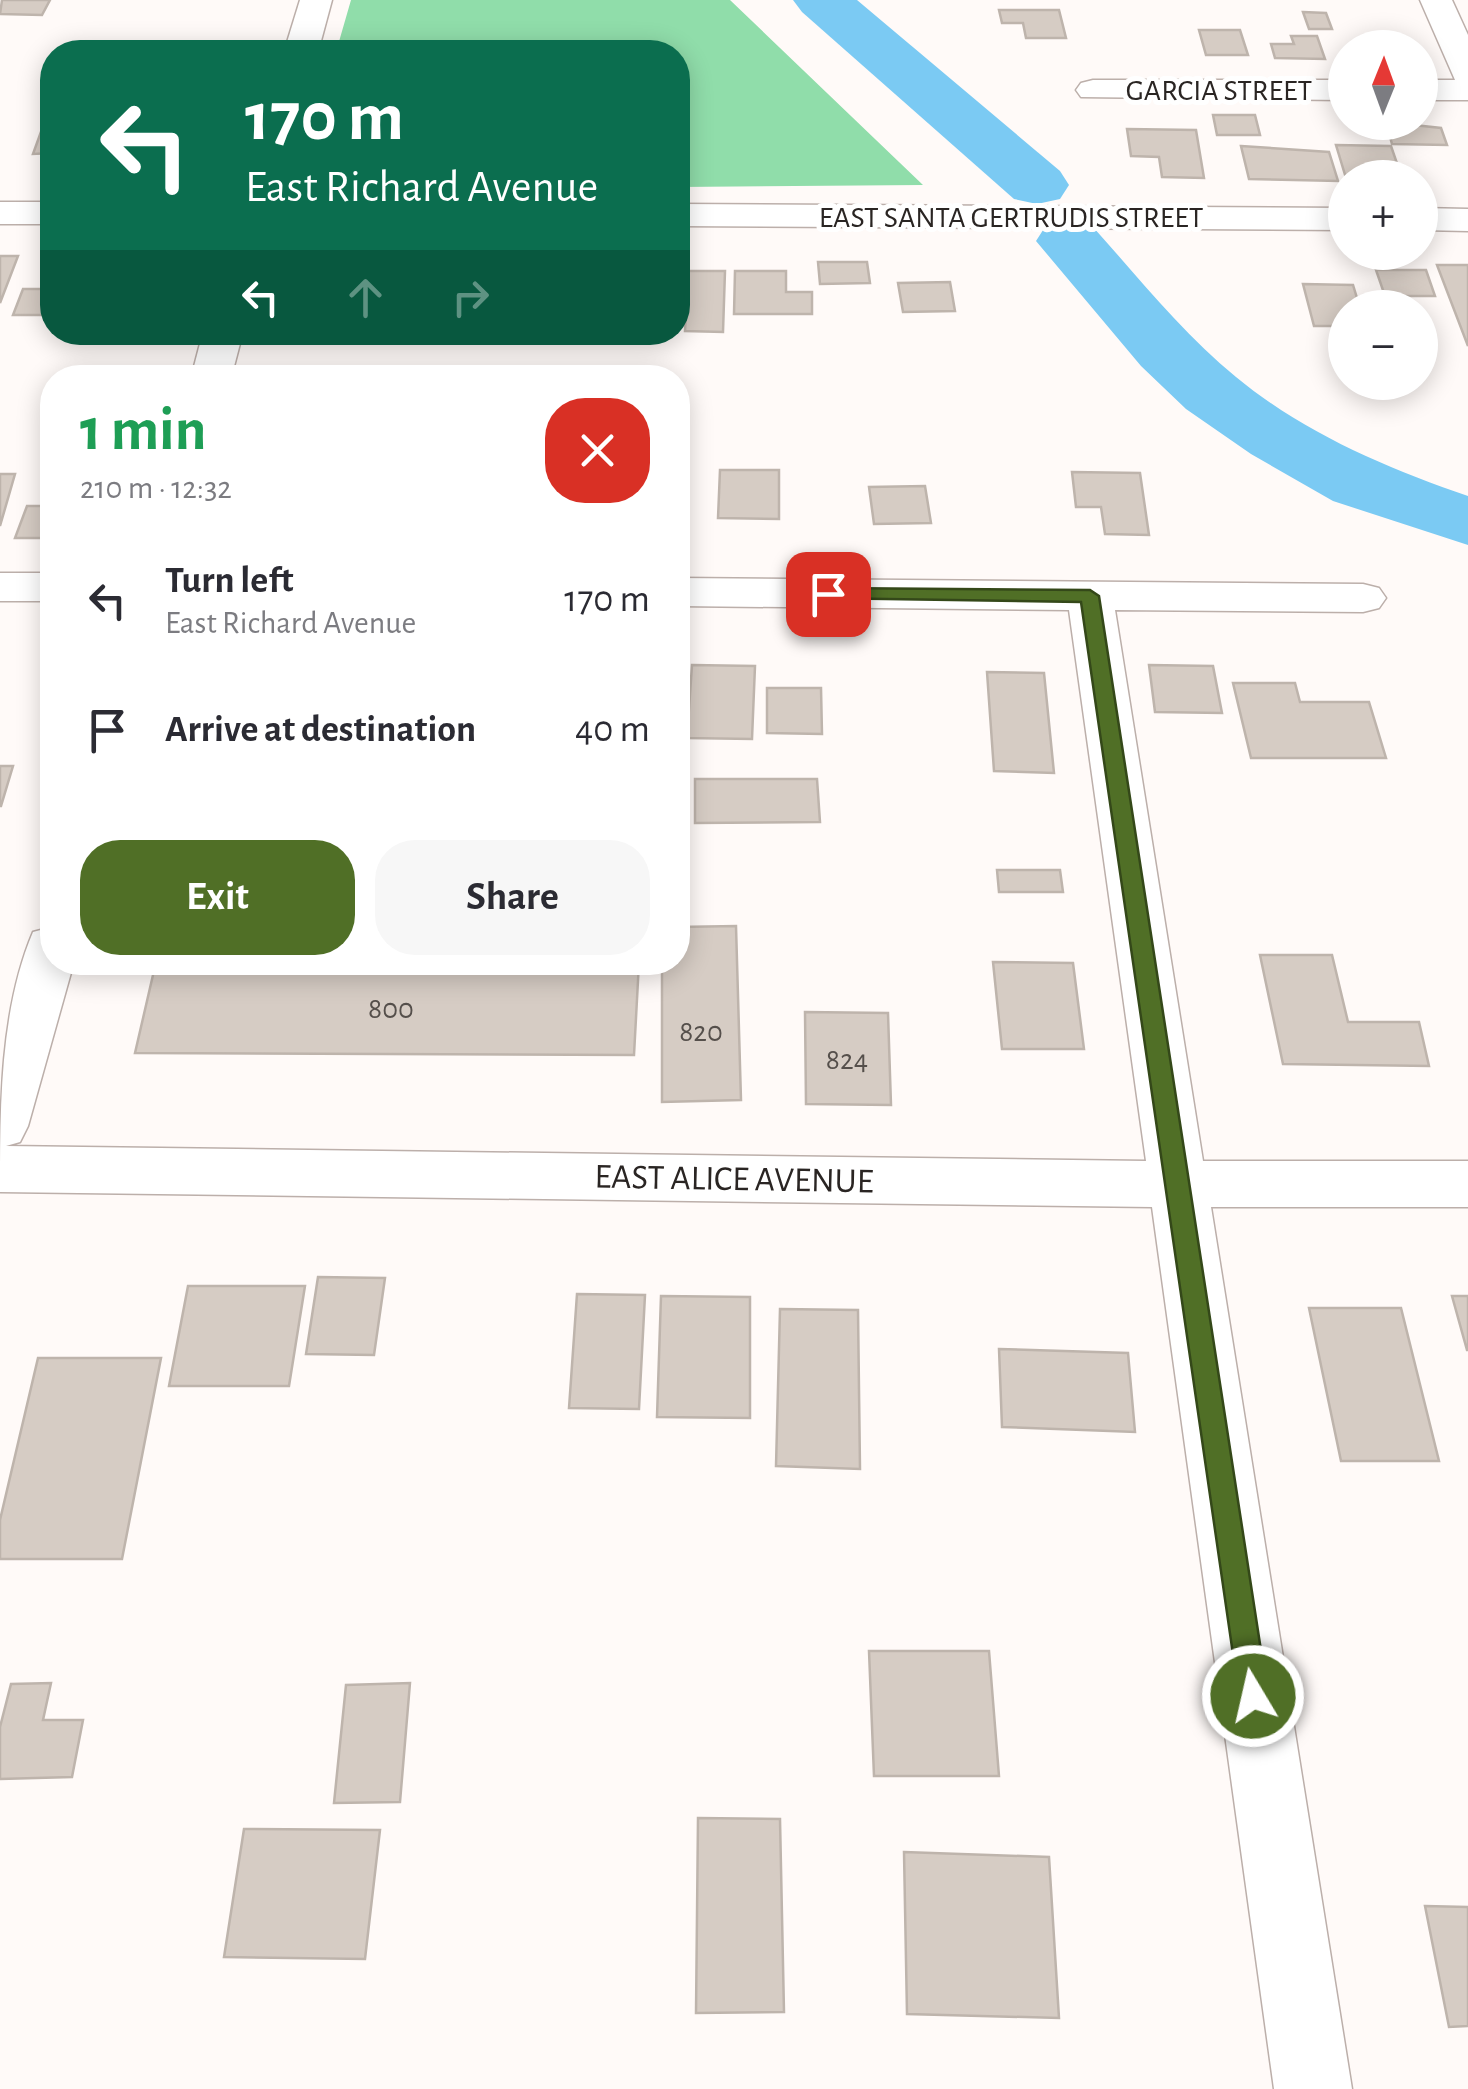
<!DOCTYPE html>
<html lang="en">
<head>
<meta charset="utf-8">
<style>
	:root { --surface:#fff; --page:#f7f7f7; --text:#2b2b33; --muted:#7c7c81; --accent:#506f26 }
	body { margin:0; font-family:"Alegreya Sans",sans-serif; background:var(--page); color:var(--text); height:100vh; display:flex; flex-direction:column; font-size:38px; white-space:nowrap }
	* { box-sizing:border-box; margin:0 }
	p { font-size:32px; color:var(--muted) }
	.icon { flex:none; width:55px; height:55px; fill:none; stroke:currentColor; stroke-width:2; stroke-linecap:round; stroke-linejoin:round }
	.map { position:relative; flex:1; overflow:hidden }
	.panel { position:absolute; left:40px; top:365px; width:650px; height:610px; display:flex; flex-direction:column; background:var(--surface); border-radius:40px; box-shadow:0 5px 25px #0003 }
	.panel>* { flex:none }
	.top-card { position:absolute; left:40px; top:40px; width:650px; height:305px; border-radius:40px; box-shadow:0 5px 25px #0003; background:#0b6e4f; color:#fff; overflow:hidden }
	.needle { width:65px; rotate:1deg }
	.fabs { position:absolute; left:1328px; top:30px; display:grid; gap:20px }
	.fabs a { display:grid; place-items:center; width:110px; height:110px; border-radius:50%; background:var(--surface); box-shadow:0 5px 25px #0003; font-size:50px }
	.pin { position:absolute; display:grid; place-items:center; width:85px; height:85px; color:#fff; margin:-42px; border-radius:20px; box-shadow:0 5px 15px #0006 }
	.me { position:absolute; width:110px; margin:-55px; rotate:351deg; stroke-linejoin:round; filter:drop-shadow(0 0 8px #0008) }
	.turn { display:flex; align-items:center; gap:35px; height:210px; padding:0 40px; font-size:45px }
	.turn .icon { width:130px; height:130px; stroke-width:2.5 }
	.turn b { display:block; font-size:70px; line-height:85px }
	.lanes { display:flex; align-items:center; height:95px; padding:0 40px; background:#0003; justify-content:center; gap:50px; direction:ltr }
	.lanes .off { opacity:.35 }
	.round { display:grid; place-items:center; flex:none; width:105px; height:105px; border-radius:40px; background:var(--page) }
	.overview { display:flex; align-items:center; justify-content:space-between; height:170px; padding:0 40px }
	h1 { font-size:60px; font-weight:700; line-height:75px; color:#1e9e55 }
	.primary-button { display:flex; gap:20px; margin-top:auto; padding:20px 40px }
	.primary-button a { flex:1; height:115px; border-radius:40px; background:var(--accent); color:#fff; font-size:40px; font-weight:700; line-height:115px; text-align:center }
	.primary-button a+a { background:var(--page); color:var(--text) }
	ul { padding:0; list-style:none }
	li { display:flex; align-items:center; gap:30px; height:130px; padding:0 40px }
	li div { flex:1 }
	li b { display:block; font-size:38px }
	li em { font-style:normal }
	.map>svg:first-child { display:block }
	.green { fill:#90ddaa }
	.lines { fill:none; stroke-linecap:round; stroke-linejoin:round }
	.river { fill:#7bcaf3; fill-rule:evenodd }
	.building { fill:#d6ccc4; stroke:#beb4ac; stroke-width:2.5 }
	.minor-casing { stroke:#bcafaa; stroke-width:3 }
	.minor { fill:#fff; fill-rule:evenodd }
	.route { fill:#506f26; stroke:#344819; stroke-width:2.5 }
	.labels { text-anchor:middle; stroke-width:10; stroke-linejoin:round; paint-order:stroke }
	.far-street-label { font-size:30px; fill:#2a2523; stroke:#fff }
	.number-label { font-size:30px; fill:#554f4b }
	.street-label { font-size:35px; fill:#2a2523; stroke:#fff }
</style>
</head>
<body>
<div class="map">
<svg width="1468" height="2089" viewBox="0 0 1468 2089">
	<rect width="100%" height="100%" fill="#fffaf8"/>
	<polygon class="green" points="351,0 730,0 923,185 678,187 678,52 336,52"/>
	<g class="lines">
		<g class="river">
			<polygon points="793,0 857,0 1060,171 1069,185 1060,199 1037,204 1014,199 802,12"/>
			<path d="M1069,221L1093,227C1139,278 1183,334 1236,377C1304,433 1386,468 1468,496V545L1333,501L1251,454L1186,409L1141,366L1036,241L1045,227Z"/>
		</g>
	</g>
	<g class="building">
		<polygon points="2,0 50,0 42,15 0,14"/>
		<polygon points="999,10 1059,10 1066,38 1026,38 1023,23 1002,23"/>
		<polygon points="1303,12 1326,13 1332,29 1309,29"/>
		<polygon points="1199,30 1240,30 1248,55 1206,55"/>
		<polygon points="1291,36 1317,36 1325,59 1275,58 1271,44 1294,44"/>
		<polygon points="1213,115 1255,115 1260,135 1217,135"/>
		<polygon points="46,118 52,118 52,153 33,154"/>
		<polygon points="1386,122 1441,128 1447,145 1392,144"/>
		<polygon points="1127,129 1196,130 1204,178 1162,177 1159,157 1131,156"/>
		<polygon points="1336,145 1391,146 1402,178 1346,178"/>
		<polygon points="1241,146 1329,152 1338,181 1249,179"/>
		<polygon points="0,256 18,256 0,303"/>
		<polygon points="818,262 867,262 870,283 820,284"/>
		<polygon points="1437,265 1468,265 1468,346"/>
		<polygon points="1376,270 1426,270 1435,296 1385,296"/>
		<polygon points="678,271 725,271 723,332 685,331 687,296 678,296"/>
		<polygon points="735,271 786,271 786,292 812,292 812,314 734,314"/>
		<polygon points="950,282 955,311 903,312 898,283"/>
		<polygon points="1303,284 1353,285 1360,308 1345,308 1345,326 1314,326"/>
		<polygon points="23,289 52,289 52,315 13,315"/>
		<polygon points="1420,322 1427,322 1434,344 1420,344"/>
		<polygon points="720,470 779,470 779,519 718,518"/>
		<polygon points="1072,472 1140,473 1149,535 1105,534 1101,507 1076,507"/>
		<polygon points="0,474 15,474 0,526"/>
		<polygon points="925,486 931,523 874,524 869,487"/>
		<polygon points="27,506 52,506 52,538 15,538"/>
		<polygon points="692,665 755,666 752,739 687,738"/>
		<polygon points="1149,665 1213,666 1222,713 1155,712"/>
		<polygon points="987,672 1044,673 1054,773 994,771"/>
		<polygon points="1233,683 1295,683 1300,702 1369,702 1386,758 1251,758"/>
		<polygon points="767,688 821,688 822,734 767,733"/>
		<polygon points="0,766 13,766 1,806 0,806"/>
		<polygon points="695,779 817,779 820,822 695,823"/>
		<polygon points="997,870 1060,870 1063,892 999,892"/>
		<polygon points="736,926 741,1100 662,1102 662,962 678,962 678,927"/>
		<polygon points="1260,955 1332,955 1348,1022 1419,1022 1429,1066 1283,1064"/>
		<polygon points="156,962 639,962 634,1055 135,1053"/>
		<polygon points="993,962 1073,963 1084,1049 1002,1049"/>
		<polygon points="805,1012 888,1013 891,1105 806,1104"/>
		<polygon points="318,1277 385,1278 374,1355 306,1354"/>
		<polygon points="188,1286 305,1286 289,1386 169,1386"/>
		<polygon points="577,1294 645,1295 639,1409 569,1408"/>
		<polygon points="661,1296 750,1297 750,1418 657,1417"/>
		<polygon points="1452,1296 1468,1296 1468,1350 1467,1350"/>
		<polygon points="1309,1308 1401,1308 1439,1461 1341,1461"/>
		<polygon points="780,1309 858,1310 860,1469 776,1466"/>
		<polygon points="999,1349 1128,1353 1135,1432 1002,1427"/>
		<polygon points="38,1358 161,1358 122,1559 0,1559 0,1520"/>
		<polygon points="869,1651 989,1651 999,1776 874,1776"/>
		<polygon points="51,1683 43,1720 83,1720 72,1777 0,1779 0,1727 11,1684"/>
		<polygon points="410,1683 400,1802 334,1803 346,1685"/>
		<polygon points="698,1818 780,1819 784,2012 696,2013"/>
		<polygon points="244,1829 380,1830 365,1959 224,1957"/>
		<polygon points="904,1852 1049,1857 1059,2018 907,2014"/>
		<polygon points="1425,1906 1468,1907 1468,2026 1449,2027"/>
	</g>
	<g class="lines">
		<g class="minor-casing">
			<g id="minor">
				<polygon points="300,0 332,0 318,52 284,52"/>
				<polygon points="1420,0 1452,0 1468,35 1468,100 1420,100 1420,80 1455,80"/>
				<polygon points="1093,80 1345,80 1345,100 1081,97 1076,90 1081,83"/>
				<rect x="0" y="202" width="52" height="22"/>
				<polygon points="678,204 1345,208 1345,230 678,226"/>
				<polygon points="1420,208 1468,209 1468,231 1420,230"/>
				<polygon points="203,332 243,332 231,378 191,378"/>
				<rect x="0" y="573" width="52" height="28"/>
				<path d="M678,578L1363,584L1379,588L1386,598L1379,608L1363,612L1115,610L1203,1161H1468V1207H1211L1352,2089H1274L1152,1207L0,1192C0,1105 0,1010 33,932L52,927V962H74L28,1126L20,1142L6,1146L1146,1161L1069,610L678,606Z"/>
			</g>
		</g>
		<use href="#minor" class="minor"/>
	</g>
	<polygon class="route" points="828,588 1090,590 1099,596 1268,1696 1263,1705 1253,1709 1243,1705 1239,1696 1081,602 821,598 821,590"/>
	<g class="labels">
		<g class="far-street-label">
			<text x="1219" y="100">GARCIA STREET</text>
			<text x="1011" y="227">EAST SANTA GERTRUDIS STREET</text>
		</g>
		<g class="number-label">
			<text x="391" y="1018">800</text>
			<text x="701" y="1041">820</text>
			<text x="847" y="1069">824</text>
		</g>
		<g class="street-label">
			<text transform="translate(734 1178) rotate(1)" y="12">EAST ALICE AVENUE</text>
		</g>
	</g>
</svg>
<div class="fabs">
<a><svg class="needle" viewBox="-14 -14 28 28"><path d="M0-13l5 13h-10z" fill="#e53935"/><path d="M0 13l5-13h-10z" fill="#7c7c81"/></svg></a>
<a>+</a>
<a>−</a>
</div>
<div class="pin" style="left:828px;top:594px;background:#d93025"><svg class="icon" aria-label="arrive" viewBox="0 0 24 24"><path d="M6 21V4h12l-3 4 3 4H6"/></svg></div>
<svg class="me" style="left:1253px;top:1696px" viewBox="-20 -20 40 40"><circle r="17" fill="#506f26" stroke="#fff" stroke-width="3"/><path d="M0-11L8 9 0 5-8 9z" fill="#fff"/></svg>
<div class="top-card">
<div class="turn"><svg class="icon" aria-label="left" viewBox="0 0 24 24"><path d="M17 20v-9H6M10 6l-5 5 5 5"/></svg><div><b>170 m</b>East Richard Avenue</div></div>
<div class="lanes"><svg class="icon" aria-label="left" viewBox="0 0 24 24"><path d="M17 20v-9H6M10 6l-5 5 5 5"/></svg><svg class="icon off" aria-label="ahead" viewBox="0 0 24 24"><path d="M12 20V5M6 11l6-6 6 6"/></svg><svg class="icon off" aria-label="right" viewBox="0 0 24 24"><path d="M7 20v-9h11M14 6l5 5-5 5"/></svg></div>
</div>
<section class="panel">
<div class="overview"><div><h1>1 min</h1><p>210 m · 12:32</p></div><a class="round" style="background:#d93025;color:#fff"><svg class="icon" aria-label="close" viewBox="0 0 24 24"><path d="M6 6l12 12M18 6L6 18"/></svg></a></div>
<ul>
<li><svg class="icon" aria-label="left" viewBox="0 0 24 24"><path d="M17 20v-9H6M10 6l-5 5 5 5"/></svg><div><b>Turn left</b><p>East Richard Avenue</p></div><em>170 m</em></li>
<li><svg class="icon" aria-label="arrive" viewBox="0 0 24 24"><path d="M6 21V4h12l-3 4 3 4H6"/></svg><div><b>Arrive at destination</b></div><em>40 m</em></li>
</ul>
<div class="primary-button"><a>Exit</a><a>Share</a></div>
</section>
</div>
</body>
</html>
